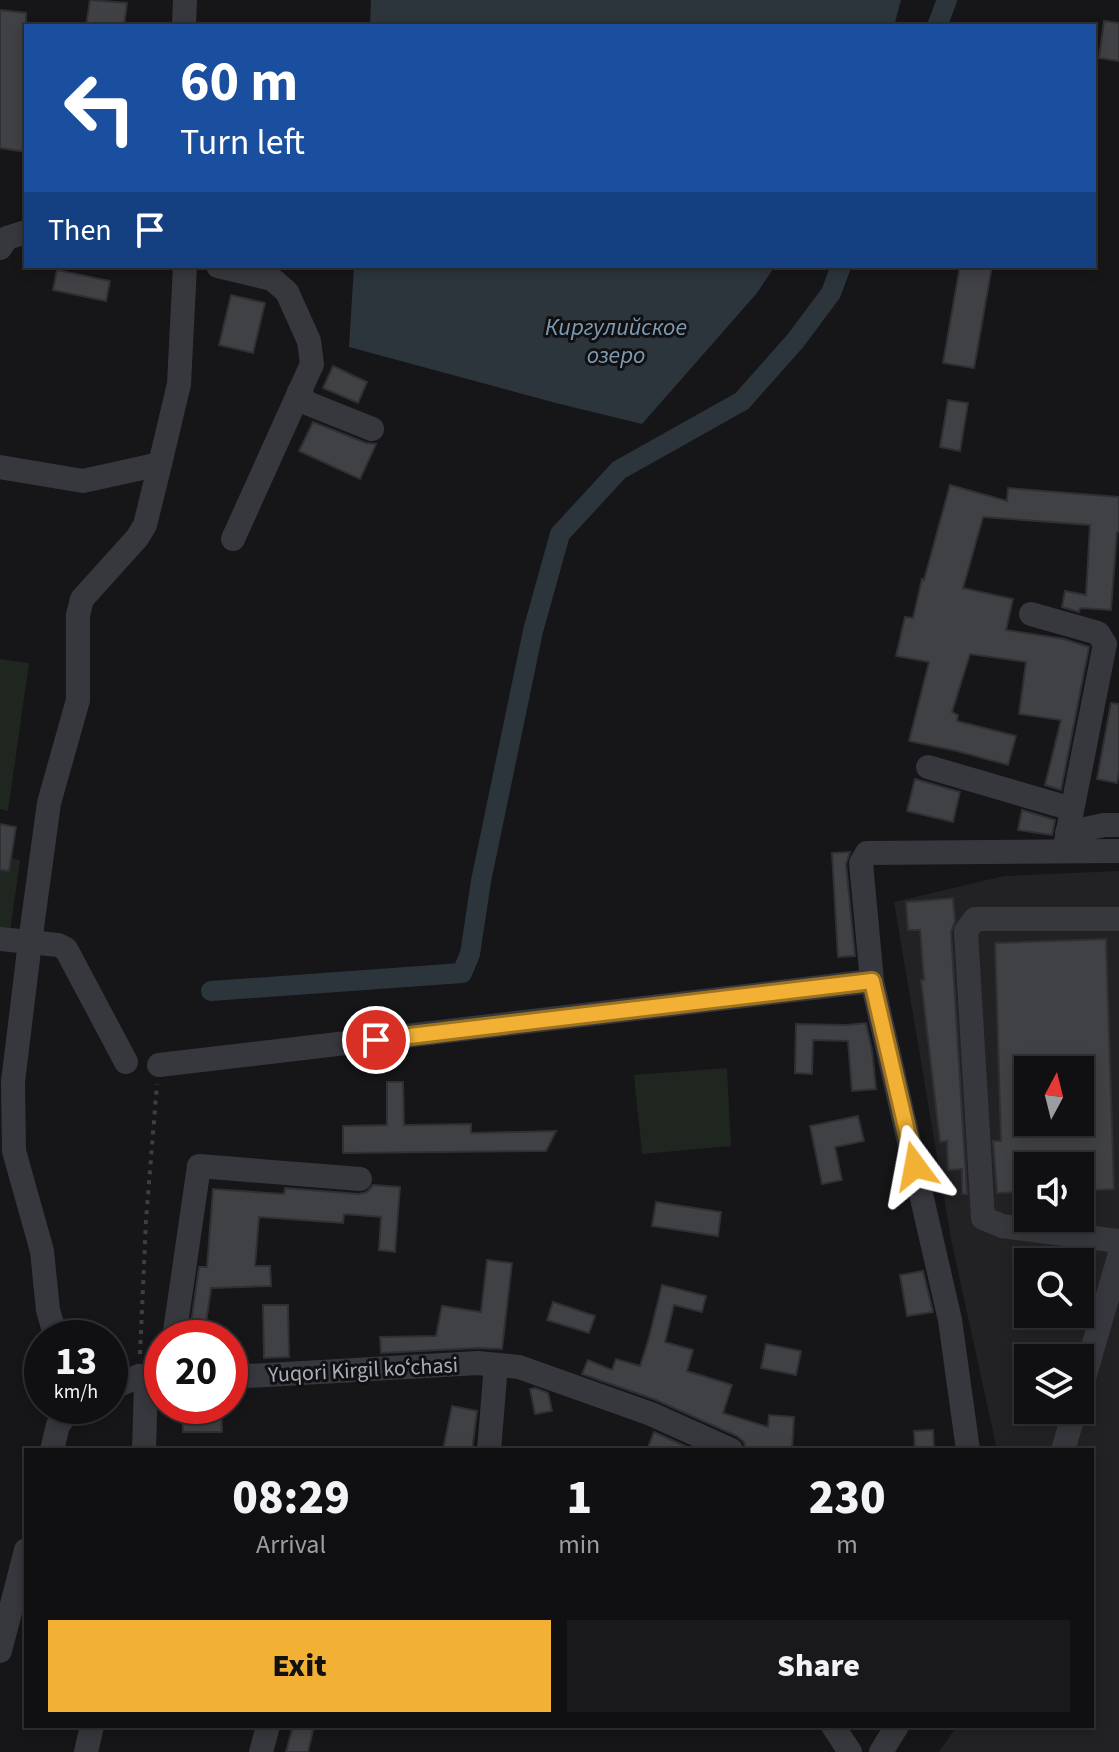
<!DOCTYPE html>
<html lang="en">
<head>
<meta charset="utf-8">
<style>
	:root { --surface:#101012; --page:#19191b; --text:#f1f3f6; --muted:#9c9d9f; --line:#303032; --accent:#f2b134 }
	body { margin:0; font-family:"Source Sans 3",sans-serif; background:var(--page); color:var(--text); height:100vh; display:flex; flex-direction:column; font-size:30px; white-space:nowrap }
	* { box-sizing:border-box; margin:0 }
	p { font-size:26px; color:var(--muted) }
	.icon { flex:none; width:44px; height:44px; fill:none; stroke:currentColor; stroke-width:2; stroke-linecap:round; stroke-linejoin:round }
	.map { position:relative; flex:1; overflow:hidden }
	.drawer { position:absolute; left:24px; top:1448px; width:1070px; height:280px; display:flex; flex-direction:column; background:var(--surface); border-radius:0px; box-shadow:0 4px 12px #0003,0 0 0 2px var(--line) }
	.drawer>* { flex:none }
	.hud { position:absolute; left:24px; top:24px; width:1072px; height:244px; border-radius:0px; box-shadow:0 4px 12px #0003,0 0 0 2px var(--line); background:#1a4fa0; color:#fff; overflow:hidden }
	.needle { width:52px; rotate:7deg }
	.fabs { position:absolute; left:1014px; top:1056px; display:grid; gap:16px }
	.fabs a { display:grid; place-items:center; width:80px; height:80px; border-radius:0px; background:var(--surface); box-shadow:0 4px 12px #0003,0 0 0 2px var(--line); font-size:40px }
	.speed { position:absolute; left:24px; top:1320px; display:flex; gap:16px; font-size:40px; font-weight:700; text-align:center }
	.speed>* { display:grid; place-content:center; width:104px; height:104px; border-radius:50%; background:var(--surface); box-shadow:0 4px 12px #0003,0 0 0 2px var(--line); line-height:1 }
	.speed small { font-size:20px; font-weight:400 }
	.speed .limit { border:12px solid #d22; background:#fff; color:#111 }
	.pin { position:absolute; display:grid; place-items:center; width:68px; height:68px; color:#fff; margin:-34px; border:4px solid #fff; border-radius:50%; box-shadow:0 2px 8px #0007 }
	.me { position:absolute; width:88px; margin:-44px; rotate:347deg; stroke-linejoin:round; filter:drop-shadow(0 0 6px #0008) }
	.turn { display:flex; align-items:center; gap:28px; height:168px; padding:0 24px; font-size:36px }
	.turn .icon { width:104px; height:104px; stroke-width:2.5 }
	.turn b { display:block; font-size:56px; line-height:68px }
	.then { display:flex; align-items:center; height:76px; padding:0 24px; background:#0003; gap:16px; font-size:30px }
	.eta { display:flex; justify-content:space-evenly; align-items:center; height:136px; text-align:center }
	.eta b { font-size:48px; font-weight:800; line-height:56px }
	.cta { display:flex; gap:16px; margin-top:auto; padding:16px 24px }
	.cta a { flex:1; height:92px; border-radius:0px; background:var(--accent); color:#111; font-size:32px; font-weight:800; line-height:92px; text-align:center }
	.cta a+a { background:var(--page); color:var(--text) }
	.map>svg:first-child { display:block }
	.built { fill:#222225; fill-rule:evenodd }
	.green { fill:#1e261f }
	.water { fill:#2c353c }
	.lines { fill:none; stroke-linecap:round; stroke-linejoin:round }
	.canal { stroke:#2c353c; stroke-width:20 }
	.building { fill:#404145; stroke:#303034; stroke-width:2; fill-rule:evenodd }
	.path { stroke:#3d3f44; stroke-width:4; stroke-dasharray:4 6; stroke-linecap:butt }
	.minor { stroke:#37383d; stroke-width:24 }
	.route-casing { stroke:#9d7322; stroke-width:20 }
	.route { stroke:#f2b134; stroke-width:14 }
	.labels { text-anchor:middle; stroke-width:6; stroke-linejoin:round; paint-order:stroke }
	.street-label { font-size:22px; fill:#a8adb8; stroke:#111113 }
	.water-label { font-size:24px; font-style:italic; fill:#7f9bb3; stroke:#111113 }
</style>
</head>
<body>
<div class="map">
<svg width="1119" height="1752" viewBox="0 0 1119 1752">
	<rect width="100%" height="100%" fill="#161618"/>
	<path class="built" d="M1119,871V1752H939L957,1726H1092V1450H997L951,1239L894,902L1004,876ZM1028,1070H1080V1122H1028ZM1028,1166H1080V1218H1028ZM1028,1262H1080V1314H1028ZM1028,1358H1080V1410H1028Z"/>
	<g class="green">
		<polygon points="0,659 29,663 8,811 0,809"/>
		<polygon points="0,856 20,860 10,932 0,931"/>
		<polygon points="727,1068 731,1146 642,1154 634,1075"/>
	</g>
	<g class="water">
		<polygon points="371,0 901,0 894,26 370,26"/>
		<polygon points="354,266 775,266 757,293 642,424 556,403 349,347"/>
	</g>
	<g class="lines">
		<g class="canal">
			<polyline points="937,26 947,0"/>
			<polyline points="211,991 462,973 470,954 481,881 533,631 560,534 619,470 742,401 796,340 831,293 841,266"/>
		</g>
	</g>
	<g class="building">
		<polygon points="90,0 127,3 124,26 86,26"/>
		<polygon points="0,10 26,13 26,152 0,148"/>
		<polygon points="1104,21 1119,23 1119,61 1099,58"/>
		<polygon points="960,266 992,266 974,368 943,363"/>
		<polygon points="57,270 110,281 106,301 53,290"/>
		<polygon points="231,295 265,303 253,353 219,345"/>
		<polygon points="333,366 367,382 358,403 323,388"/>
		<polygon points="948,400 968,403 960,451 940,447"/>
		<polygon points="313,422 366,443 376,444 360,479 299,451"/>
		<polygon points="950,485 1007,501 1008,488 1119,497 1119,532 1117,532 1111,610 1080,608 1079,612 1062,607 1065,591 1086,595 1090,525 983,517 963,588 1013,599 1006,630 1064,639 1089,647 1061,790 1045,785 1061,720 1019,714 1026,662 970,654 952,712 958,715 957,721 1016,736 1008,765 957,751 909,741 929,662 896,656 905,617 913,618 922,579 924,580"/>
		<polygon points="1111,703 1119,704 1119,771 1117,783 1097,779"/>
		<polygon points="915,779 960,792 953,822 907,811"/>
		<polygon points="1022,810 1055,820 1052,835 1018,830"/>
		<polygon points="0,824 16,827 9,871 0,870"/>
		<polygon points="850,852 846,864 855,956 838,957 832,853"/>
		<polygon points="953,898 955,921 951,932 967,1194 962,1194 962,1169 948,1170 947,1141 940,1142 921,980 924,980 920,930 908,930 906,902"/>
		<path d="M1106,939L1114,1189L1080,1191V1166H1028V1192L997,1193L993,1141H1001L995,943ZM1028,1070H1080V1122H1028Z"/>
		<polygon points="866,1023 872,1050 876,1089 852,1091 848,1041 813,1040 812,1074 795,1073 796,1024 846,1025"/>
		<polygon points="387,1082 403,1082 404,1125 471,1124 471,1133 556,1131 546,1151 343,1153 343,1126 387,1125"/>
		<polygon points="858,1116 864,1141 835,1147 842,1180 822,1184 810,1126"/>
		<polygon points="373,1185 400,1187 395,1252 379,1250 381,1217 344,1214 343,1223 259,1217 255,1266 270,1266 271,1286 211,1288 204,1338 189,1338 199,1267 207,1267 213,1189 284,1194 285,1188 359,1194 367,1192"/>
		<polygon points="656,1202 721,1212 718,1236 652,1226"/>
		<polygon points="487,1260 512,1263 502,1349 477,1348 381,1353 380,1337 436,1336 442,1306 481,1312"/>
		<polygon points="923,1271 933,1312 907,1316 900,1275"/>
		<polygon points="662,1285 706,1296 702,1312 674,1305 665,1342 693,1350 687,1371 732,1385 723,1413 768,1427 769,1415 794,1417 792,1450 746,1450 744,1442 737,1436 656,1400 582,1374 588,1360 612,1370 616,1359 640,1366 649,1338"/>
		<polygon points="553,1302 595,1316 589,1333 547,1320"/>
		<polygon points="263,1305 288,1305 289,1357 264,1358"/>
		<polygon points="766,1344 801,1351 796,1375 761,1368"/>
		<polygon points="535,1388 548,1393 552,1411 535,1414 530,1389"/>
		<polygon points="182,1406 221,1406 222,1432 183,1432"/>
		<polygon points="452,1406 477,1411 472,1450 443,1450"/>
		<polygon points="933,1430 934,1450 915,1450 914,1431"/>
		<polygon points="654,1432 694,1450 647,1450"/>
		<polygon points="293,1726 314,1726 308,1752 286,1752"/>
	</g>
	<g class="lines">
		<polyline class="path" points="140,1354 146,1220 157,1084"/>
		<g class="minor">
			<polyline points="184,26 185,0"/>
			<polyline points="0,248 7,238 26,232"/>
			<polyline points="218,266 272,279 287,292 309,341 312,364 233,539"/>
			<polyline points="299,392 307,403 372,429"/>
			<polyline points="0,467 83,481 160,464 179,384 185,266"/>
			<polyline points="1031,614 1098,633 1105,644 1064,851"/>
			<polyline points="928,767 1072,809"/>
			<polyline points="1067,833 1104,825 1119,825"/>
			<polyline points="1119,919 975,919 966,931 983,1218 1002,1226 1119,1241"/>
			<polyline points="0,939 58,945 66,949 126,1062"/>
			<polyline points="872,981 950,1320 968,1450"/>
			<polyline points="159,1065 872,981 861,863 867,853 1119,851"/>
			<polyline points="56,1338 48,1310 42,1251 14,1151 13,1082 30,942 49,803 78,700 78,615 82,599 137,538 145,525 160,464"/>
			<polyline points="174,1338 199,1166 360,1179"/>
			<polyline points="230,1377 478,1363 519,1367 651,1414 731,1450"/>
			<polyline points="110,1389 139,1376 146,1382 160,1381"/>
			<polyline points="1080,1392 1119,1257"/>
			<polyline points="52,1450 58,1425 73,1406"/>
			<polyline points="144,1450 146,1382"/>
			<polyline points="489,1450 496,1365"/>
			<polyline points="1063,1450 1075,1410"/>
			<polyline points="0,1651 26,1550"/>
			<polyline points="833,1726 850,1752"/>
			<polyline points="86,1752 92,1726"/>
			<polyline points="261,1752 268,1726"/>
			<polyline points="881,1752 897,1726"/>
		</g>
	</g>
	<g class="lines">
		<g class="route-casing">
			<polyline id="route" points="376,1040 872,981 915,1166"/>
		</g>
		<use href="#route" class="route"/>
	</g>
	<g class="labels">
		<g class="street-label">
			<text transform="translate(363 1369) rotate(-3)" y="8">Yuqori Kirgil koʻchasi</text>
		</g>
		<g class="water-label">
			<text x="616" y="335">Киргулийское<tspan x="616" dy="28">озеро</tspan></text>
		</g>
	</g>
</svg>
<div class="fabs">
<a><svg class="needle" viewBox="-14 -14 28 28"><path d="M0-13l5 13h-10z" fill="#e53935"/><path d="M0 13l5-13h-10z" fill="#9c9d9f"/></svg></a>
<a><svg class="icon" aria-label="sound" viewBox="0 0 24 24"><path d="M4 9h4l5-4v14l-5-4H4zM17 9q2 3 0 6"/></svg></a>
<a><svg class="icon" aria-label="search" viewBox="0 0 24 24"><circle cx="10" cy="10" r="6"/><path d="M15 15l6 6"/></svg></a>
<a><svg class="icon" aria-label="layers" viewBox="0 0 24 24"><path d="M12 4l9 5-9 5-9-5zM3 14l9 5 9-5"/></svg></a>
</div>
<div class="speed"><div>13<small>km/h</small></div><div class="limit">20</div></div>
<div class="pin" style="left:376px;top:1040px;background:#d93025"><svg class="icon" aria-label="arrive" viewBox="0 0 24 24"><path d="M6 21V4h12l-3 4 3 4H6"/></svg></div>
<svg class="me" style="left:915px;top:1166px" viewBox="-20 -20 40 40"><path d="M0-17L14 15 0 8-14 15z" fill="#f2b134" stroke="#fff" stroke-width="4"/></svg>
<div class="hud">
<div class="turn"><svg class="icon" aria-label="left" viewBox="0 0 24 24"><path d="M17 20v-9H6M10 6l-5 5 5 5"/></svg><div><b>60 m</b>Turn left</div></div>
<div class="then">Then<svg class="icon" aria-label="arrive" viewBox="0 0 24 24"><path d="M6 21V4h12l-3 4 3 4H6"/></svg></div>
</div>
<section class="drawer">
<div class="eta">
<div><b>08:29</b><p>Arrival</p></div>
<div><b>1</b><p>min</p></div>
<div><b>230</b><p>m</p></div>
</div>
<div class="cta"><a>Exit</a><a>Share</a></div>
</section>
</div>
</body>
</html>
